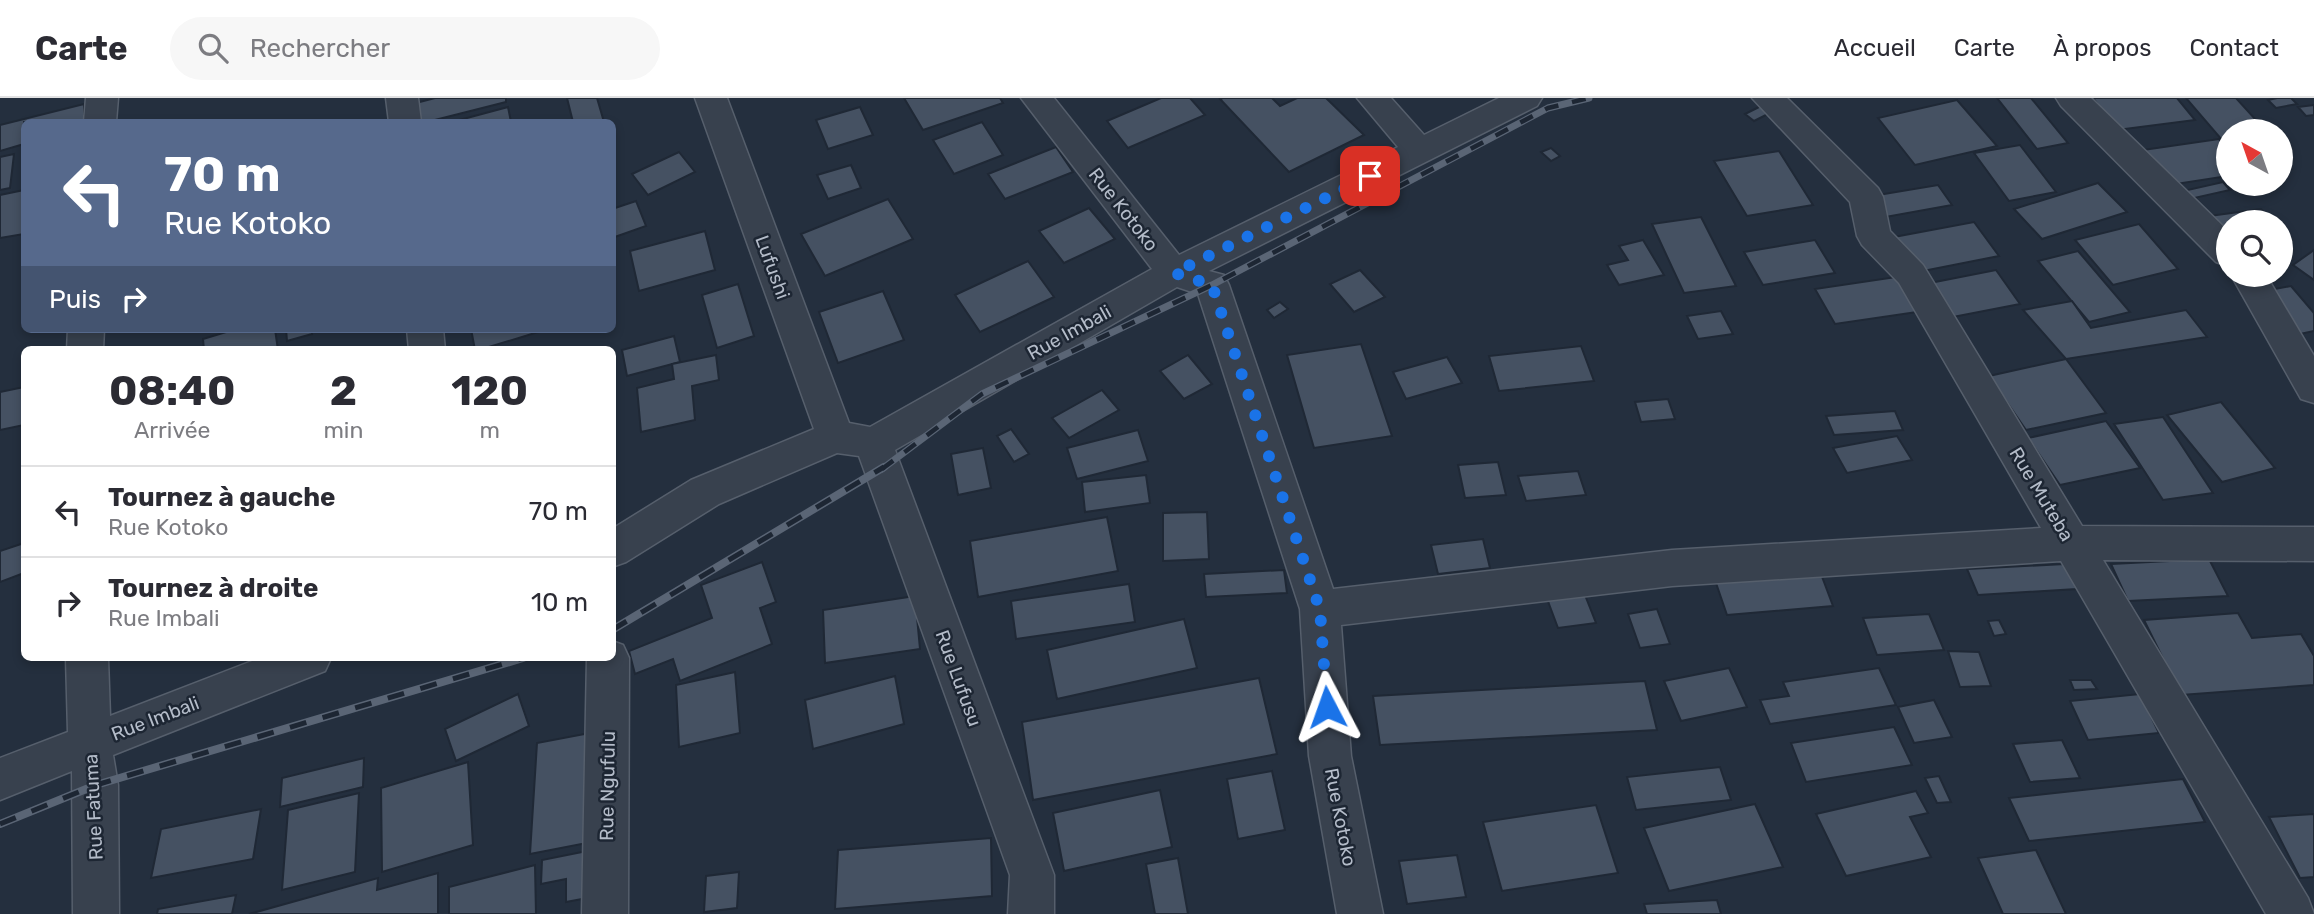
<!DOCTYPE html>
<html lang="fr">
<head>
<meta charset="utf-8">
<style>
	:root { --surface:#fff; --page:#f7f7f7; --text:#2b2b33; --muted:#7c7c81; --line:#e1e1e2 }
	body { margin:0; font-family:Rubik,sans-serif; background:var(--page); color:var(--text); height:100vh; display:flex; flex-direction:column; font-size:26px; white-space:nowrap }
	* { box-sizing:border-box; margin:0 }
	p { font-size:23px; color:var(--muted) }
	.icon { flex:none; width:38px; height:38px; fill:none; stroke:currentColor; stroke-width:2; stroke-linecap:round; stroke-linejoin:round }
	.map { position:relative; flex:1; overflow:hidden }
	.side { position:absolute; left:21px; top:248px; width:595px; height:315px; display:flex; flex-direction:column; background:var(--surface); border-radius:10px; box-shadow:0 4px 10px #0003 }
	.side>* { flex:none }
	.top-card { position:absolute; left:21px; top:21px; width:595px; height:214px; border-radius:10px; box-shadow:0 4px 10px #0003; background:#56698c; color:#fff; overflow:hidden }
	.needle { width:46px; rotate:320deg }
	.buttons { position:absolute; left:2216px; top:21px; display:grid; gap:14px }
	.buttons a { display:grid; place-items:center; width:77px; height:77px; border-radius:50%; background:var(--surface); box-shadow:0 4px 10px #0003; font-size:35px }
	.pin { position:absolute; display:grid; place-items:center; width:60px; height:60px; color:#fff; margin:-30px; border-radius:14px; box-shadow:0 4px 10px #0006 }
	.me { position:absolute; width:77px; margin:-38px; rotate:356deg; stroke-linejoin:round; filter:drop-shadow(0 0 5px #0008) }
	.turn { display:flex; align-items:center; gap:24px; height:147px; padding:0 28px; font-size:32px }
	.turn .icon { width:91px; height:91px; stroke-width:2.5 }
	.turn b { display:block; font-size:49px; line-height:60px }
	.then { display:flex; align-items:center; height:66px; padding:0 28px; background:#0003; gap:14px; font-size:26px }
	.eta { display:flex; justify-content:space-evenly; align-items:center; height:119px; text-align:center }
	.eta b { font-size:42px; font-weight:700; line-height:49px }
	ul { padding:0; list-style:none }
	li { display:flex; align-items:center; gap:21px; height:91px; padding:0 28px; border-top:2px solid var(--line) }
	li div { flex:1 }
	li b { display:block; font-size:26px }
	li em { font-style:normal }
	header { display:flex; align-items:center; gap:42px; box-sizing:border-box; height:98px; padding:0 35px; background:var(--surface); border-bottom:2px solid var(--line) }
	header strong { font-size:33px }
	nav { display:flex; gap:38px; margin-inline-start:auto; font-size:24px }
	.search { width:490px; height:63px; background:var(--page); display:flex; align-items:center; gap:18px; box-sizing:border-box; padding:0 24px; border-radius:38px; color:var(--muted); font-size:26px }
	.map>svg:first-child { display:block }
	.building { fill:#455162; stroke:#1f2835; stroke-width:2 }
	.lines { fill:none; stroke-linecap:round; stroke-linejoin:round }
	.street-casing { stroke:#565f6c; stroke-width:3 }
	.street { fill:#38414e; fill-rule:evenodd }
	.rail-far1-casing { stroke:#5a6575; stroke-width:7 }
	.rail-casing { stroke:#5a6575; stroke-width:8 }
	.rail-far1 { stroke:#1d2633; stroke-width:4.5; stroke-dasharray:14; stroke-linecap:butt }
	.rail { stroke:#1d2633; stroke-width:5; stroke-dasharray:17; stroke-linecap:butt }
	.route { stroke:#1a73e8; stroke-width:12; stroke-dasharray:0 21.6 }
	.labels { text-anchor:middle; stroke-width:5; stroke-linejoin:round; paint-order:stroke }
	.street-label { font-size:19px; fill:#b4bcc9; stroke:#1d2633 }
</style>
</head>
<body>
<header>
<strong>Carte</strong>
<div class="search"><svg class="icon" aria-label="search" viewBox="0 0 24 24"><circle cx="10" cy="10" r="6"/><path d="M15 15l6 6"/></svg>Rechercher</div>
<nav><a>Accueil</a><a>Carte</a><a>À propos</a><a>Contact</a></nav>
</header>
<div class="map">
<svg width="2314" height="816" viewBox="0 0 2314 816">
	<rect width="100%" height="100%" fill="#242f3e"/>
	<g class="building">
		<polygon points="435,0 506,0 506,4 427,24 415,24 412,6"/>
		<polygon points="567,0 597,0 604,24 573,24"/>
		<polygon points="904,0 1000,0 1003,5 923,32"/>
		<polygon points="1161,0 1190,0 1205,17 1128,50 1107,23"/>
		<polygon points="1223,0 1272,0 1280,8 1297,0 1326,0 1364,37 1289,74 1220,1"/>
		<polygon points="1997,0 2031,0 2068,45 2037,51"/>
		<polygon points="2093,0 2177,0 2195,22 2117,32"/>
		<polygon points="2186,0 2236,0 2266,33 2228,33 2228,49"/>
		<polygon points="2277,0 2291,0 2297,6 2276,10 2268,2"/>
		<polygon points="1957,2 1997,48 1915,67 1878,20"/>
		<polygon points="84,6 84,24 24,24 24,46 0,53 0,27"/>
		<polygon points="1765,6 1774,13 1754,23 1745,16"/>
		<polygon points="2314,7 2314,17 2306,18 2298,9"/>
		<polygon points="508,9 511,24 452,24"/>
		<polygon points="860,9 873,37 828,51 816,22"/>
		<polygon points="982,24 1003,57 954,76 933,42"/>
		<polygon points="2219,41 2228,51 2228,78 2163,88 2136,53"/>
		<polygon points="2020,47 2056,94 2009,103 1974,55"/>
		<polygon points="1056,49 1073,74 1005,101 988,76"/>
		<polygon points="1551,50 1560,58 1551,63 1541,54"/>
		<polygon points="1779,53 1813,107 1747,118 1714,63"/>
		<polygon points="679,54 695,74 648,97 632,76"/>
		<polygon points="14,56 10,90 0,92 0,59"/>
		<polygon points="851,67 861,90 828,101 817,77"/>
		<polygon points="2223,84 2230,92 2190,101 2183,93"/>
		<polygon points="2098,85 2127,114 2042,141 2014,111"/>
		<polygon points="1938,87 1952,107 1880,120 1866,99"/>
		<polygon points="24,92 24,136 0,140 0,97"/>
		<polygon points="888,101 913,141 825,178 801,136"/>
		<polygon points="636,103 646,128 612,140 612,111"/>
		<polygon points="1089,110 1115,141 1064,165 1039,133"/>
		<polygon points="2261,111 2272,124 2228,124 2228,145 2202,119"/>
		<polygon points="1701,119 1736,188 1684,195 1652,126"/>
		<polygon points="1974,124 1999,158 1918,174 1894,139"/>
		<polygon points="2139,126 2178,171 2113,187 2075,142"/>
		<polygon points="705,133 715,172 639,193 630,153"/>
		<polygon points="1643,142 1664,177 1619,187 1607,167 1628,162 1619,148"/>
		<polygon points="1815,142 1835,175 1763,187 1744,154"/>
		<polygon points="2314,152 2314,182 2293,167"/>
		<polygon points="2078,153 2130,214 2089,224 2038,163"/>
		<polygon points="1028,163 1054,199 980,234 955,197"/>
		<polygon points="1360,172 1385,199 1354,214 1330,186"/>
		<polygon points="1996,172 2020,206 1953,219 1930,185"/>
		<polygon points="1896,179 1917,214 1835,226 1815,191"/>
		<polygon points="738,186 754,238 717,250 702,197"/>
		<polygon points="2291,188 2314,215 2314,233 2300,236 2264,193"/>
		<polygon points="883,193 904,242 838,265 819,214"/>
		<polygon points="2072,203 2091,230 2186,212 2207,239 2066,261 2023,212"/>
		<polygon points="1280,204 1288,211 1274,220 1267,212"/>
		<polygon points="1721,213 1733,236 1698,241 1687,218"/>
		<polygon points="236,231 275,231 278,252 204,252 203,241"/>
		<polygon points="286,231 311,231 312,236 287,243"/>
		<polygon points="471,231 548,231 479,252 475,252"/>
		<polygon points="674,238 680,264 627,278 622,252"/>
		<polygon points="1361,246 1392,338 1314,350 1287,257"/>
		<polygon points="1581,248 1594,283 1499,293 1489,258"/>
		<polygon points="716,257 719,282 692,288 695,322 641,334 637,290 674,281 672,266"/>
		<polygon points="1188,257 1212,286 1184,301 1160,273"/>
		<polygon points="1447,259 1462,285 1406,301 1393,274"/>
		<polygon points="2066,261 2106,315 2026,332 1989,278"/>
		<polygon points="24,289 24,327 0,332 0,294"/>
		<polygon points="1102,292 1119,312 1069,340 1052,320"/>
		<polygon points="1668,301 1675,321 1641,324 1635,304"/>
		<polygon points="2221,304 2275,370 2222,384 2167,317"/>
		<polygon points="1895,313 1903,332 1834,337 1826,318"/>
		<polygon points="2163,319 2213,395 2163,402 2114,326"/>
		<polygon points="2106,323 2140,370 2060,387 2028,340"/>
		<polygon points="1011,331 1029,356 1014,364 997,338"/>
		<polygon points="1138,332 1148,363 1077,381 1067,350"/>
		<polygon points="1897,338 1912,362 1847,375 1833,350"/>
		<polygon points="983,350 991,390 958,397 951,356"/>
		<polygon points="1498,364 1506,397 1465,400 1458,367"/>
		<polygon points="1578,373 1586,397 1526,403 1518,378"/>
		<polygon points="1146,377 1150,405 1085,414 1082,384"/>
		<polygon points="1207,414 1209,461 1163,463 1163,415"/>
		<polygon points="1107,419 1118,473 978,499 970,443"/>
		<polygon points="1483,441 1490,470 1438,476 1431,447"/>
		<polygon points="24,445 24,475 0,484 0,453"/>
		<polygon points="2209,461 2228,498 2128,503 2111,466"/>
		<polygon points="762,464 776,504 760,510 772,546 680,583 673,561 635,576 629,553 712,520 701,487"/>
		<polygon points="2065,466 2077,491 1978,497 1967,471"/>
		<polygon points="1284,472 1287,495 1206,499 1204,476"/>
		<polygon points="1821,476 1833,508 1727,517 1716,485"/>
		<polygon points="1129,486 1135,524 1016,541 1011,503"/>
		<polygon points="1583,492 1596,525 1558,530 1546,498"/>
		<polygon points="915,498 920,551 825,565 823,512"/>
		<polygon points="1657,511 1670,546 1640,550 1628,516"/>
		<polygon points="2238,515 2252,540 2301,536 2314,558 2314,587 2181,597 2144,522"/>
		<polygon points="1929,516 1944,552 1877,557 1863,520"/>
		<polygon points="1184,521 1197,570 1057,601 1047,552"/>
		<polygon points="1999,522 2006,536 1994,538 1988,523"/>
		<polygon points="1948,553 1979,554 1991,588 1960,589"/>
		<polygon points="1729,570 1747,609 1681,623 1664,583"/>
		<polygon points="1879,570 1896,607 1770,626 1760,602 1789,598 1783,584"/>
		<polygon points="735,574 740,635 679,649 676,587"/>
		<polygon points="895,578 904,626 813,651 805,602"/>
		<polygon points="1259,580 1277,656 1033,702 1022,624"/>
		<polygon points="2070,582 2091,582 2097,591 2074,592"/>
		<polygon points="1645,583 1657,632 1380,647 1373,598"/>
		<polygon points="518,596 529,628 456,663 445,631"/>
		<polygon points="2140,596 2159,635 2088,642 2070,603"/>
		<polygon points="1934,602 1952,639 1914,645 1898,609"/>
		<polygon points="1894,629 1912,667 1806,684 1791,645"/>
		<polygon points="595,634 592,744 530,756 537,645"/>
		<polygon points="2062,642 2080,680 2030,684 2013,646"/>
		<polygon points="364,660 363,689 280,709 282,680"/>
		<polygon points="468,664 473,747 382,774 381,690"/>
		<polygon points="1720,669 1731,702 1636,712 1627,679"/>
		<polygon points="1272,673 1285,732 1238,741 1227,681"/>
		<polygon points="1939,678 1951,704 1937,705 1925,680"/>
		<polygon points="2183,681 2205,724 2029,743 2009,700"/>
		<polygon points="1160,692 1172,749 1064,773 1053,715"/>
		<polygon points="1916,693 1928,715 1910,719 1931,759 1846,778 1816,716"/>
		<polygon points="359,695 355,774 282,792 288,712"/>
		<polygon points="1755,706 1783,769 1669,793 1644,730"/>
		<polygon points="1596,707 1618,775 1502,793 1483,724"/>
		<polygon points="261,711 253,761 151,780 161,731"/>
		<polygon points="2314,716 2314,779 2300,780 2269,719"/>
		<polygon points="991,740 992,798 835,811 838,752"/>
		<polygon points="597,751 598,798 566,804 566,781 541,786 542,762"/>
		<polygon points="2036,752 2066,816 2003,816 1978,760"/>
		<polygon points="1457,757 1466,799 1407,806 1399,763"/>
		<polygon points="1178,760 1188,816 1155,816 1146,766"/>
		<polygon points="535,767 536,816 449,816 449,789"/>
		<polygon points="739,774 737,810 704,814 706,778"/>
		<polygon points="438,775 438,816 249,816 378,780 377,792"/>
		<polygon points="236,797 232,816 157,816 158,811"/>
		<polygon points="1717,802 1721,816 1647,816 1644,806"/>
	</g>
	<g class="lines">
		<g class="street-casing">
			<g id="street">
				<polygon points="86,0 118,0 116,24 84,24"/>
				<polygon points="386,0 418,0 421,24 389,24"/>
				<polygon points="695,0 727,0 849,325 870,329 1152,171 1021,0 1054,0 1179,157 1398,49 1357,0 1391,0 1424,37 1499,0 1542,0 1537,8 1209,173 1224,177 1229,187 1333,491 1672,452 2041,430 1899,185 1862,147 1857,138 1850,104 1752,0 1787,0 1878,90 1883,99 1890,133 1923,167 2082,428 2314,429 2314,463 2103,462 2308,800 2314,816 2266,816 2061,463 1672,488 1341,527 1351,658 1383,816 1337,816 1309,658 1300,511 1198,196 1177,189 895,352 1054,777 1054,816 1008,816 1010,777 859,358 837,355 719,406 626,464 612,469 612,431 691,382 814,331"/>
				<polygon points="2056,0 2091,0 2228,133 2228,168 2216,164 2061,8"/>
				<polygon points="2231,177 2266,177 2314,258 2314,305 2301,301"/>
				<polygon points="68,231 104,231 103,252 67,252"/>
				<polygon points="407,231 443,231 445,252 409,252"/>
				<polygon points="612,543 623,547 629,560 628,816 582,816 587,560 612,560"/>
				<polygon points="66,560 108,560 110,618 260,560 331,560 325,573 113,657 118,687 119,816 73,816 72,673 0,702 0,660 68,634"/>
			</g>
		</g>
		<use href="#street" class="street"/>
		<g class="rail-far1-casing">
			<polyline id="rail-far1" points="882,371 982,296 1212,187 1548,10 1589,0"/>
		</g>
		<g class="rail-casing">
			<g id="rail">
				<polyline points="612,532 884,369"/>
				<polyline points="0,726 96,687 523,560"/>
			</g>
		</g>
		<use href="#rail-far1" class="rail-far1"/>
		<use href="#rail" class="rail"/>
	</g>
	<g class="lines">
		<polyline class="route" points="1327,609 1320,512 1212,187 1174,175 1370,78"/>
	</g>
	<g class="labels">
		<g class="street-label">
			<text transform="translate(1124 111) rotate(52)" y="7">Rue Kotoko</text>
			<text transform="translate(773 169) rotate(70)" y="7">Lufushi</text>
			<text transform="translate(1069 234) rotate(-29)" y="7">Rue Imbali</text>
			<text transform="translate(2042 396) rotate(59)" y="7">Rue Muteba</text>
			<text transform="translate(959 580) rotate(70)" y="7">Rue Lufusu</text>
			<text transform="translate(155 620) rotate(-21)" y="7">Rue Imbali</text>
			<text transform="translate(607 688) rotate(-89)" y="7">Rue Ngufulu</text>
			<text transform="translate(93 709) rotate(-93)" y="7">Rue Fatuma</text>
			<text transform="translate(1341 719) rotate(79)" y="7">Rue Kotoko</text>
		</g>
	</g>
</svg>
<div class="buttons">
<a><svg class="needle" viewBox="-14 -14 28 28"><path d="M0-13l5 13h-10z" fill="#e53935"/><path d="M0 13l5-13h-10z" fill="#7c7c81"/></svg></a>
<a><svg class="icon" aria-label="search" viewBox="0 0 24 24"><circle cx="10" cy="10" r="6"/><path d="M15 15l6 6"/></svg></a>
</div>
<div class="pin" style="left:1370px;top:78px;background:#d93025"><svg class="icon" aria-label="arrive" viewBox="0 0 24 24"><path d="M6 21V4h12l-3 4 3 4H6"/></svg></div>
<svg class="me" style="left:1327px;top:609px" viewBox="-20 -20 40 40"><path d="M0-17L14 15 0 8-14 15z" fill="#1a73e8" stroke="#fff" stroke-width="4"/></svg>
<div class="top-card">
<div class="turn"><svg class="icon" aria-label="left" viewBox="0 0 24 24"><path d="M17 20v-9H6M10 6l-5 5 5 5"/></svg><div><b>70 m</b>Rue Kotoko</div></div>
<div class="then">Puis<svg class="icon" aria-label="right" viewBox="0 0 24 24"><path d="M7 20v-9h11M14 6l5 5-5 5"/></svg></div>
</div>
<section class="side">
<div class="eta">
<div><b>08:40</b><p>Arrivée</p></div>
<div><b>2</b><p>min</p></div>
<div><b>120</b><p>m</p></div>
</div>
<ul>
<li><svg class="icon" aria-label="left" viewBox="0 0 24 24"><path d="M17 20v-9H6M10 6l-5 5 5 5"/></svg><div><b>Tournez à gauche</b><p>Rue Kotoko</p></div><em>70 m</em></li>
<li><svg class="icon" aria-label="right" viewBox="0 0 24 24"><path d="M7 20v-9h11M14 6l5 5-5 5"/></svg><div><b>Tournez à droite</b><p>Rue Imbali</p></div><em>10 m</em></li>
</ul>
</section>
</div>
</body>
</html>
